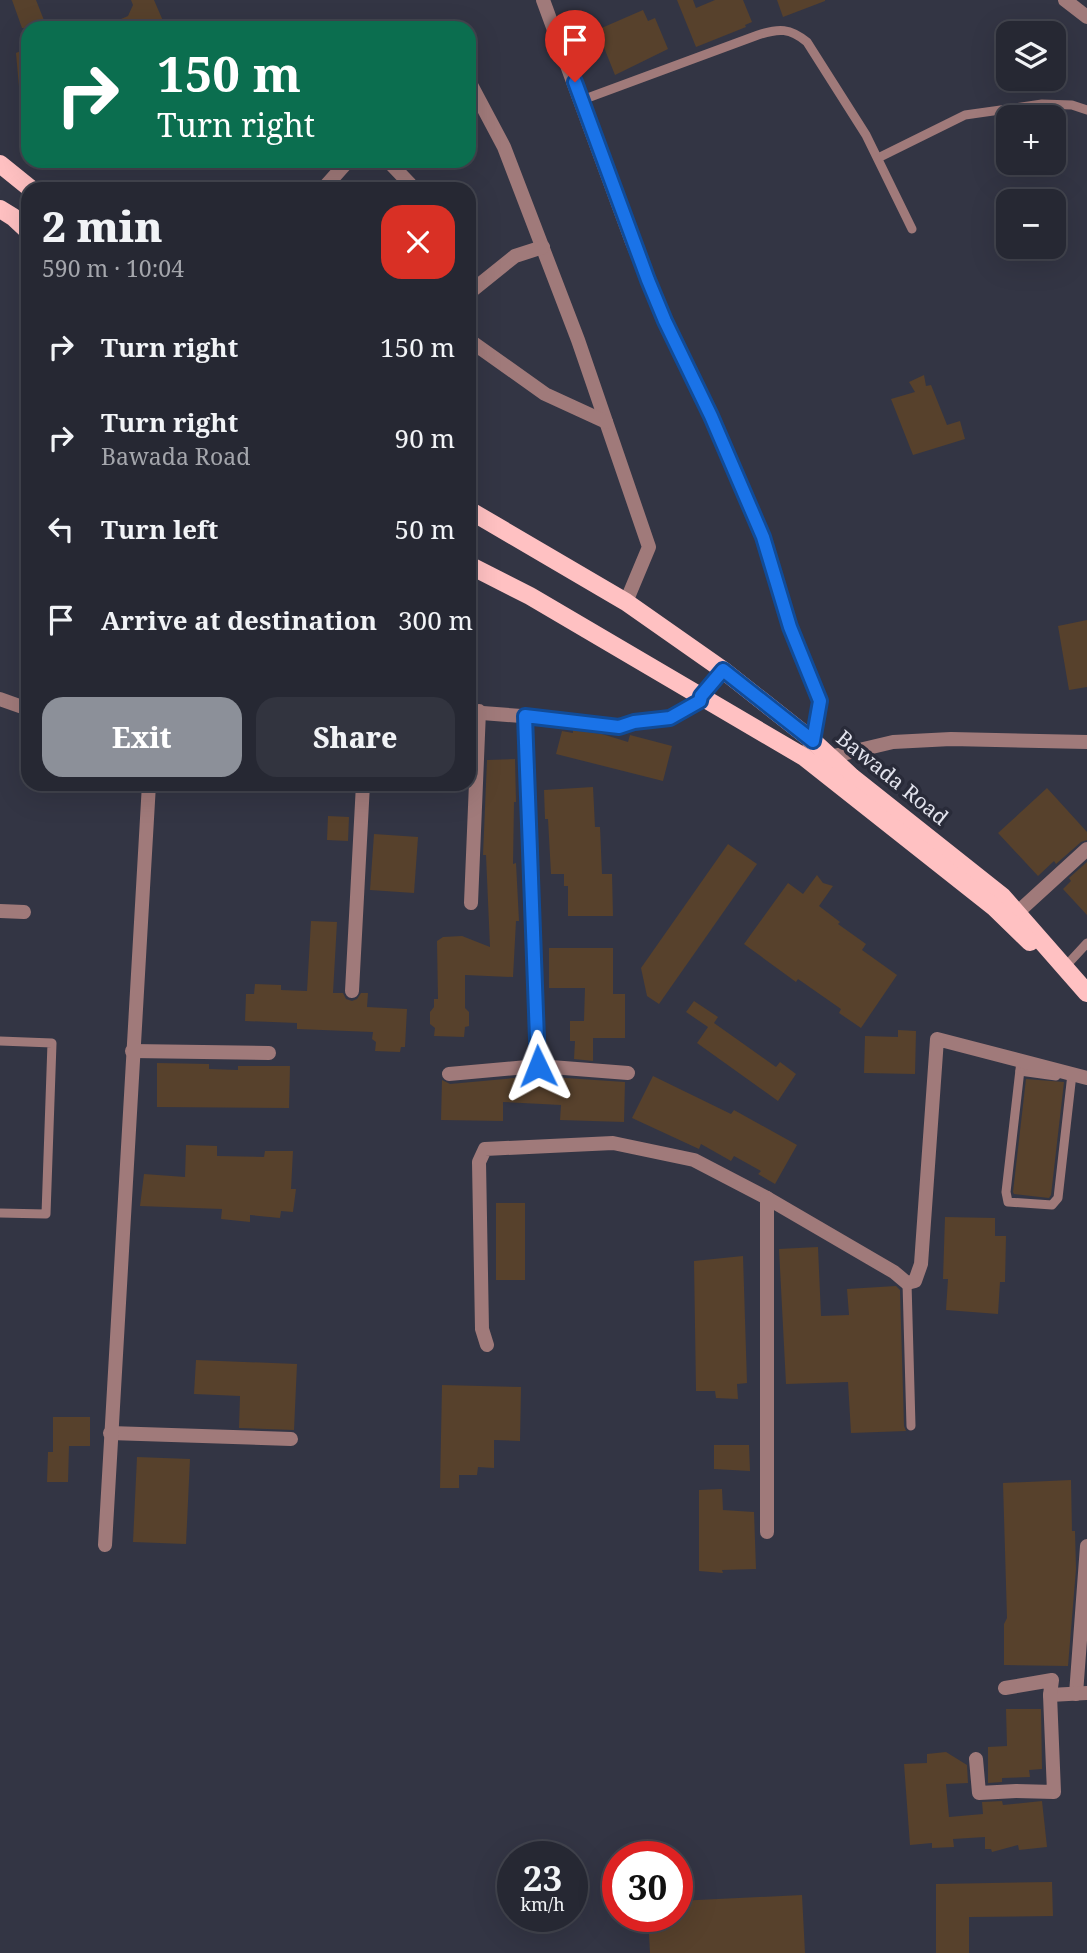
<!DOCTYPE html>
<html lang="en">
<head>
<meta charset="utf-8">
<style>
	:root { --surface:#262833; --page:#32343f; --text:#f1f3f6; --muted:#a4a6ac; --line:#42444e; --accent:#8c9099 }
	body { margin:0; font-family:"Noto Serif",serif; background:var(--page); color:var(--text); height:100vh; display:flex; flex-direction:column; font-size:26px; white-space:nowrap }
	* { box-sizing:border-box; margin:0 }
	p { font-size:23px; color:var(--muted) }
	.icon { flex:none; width:38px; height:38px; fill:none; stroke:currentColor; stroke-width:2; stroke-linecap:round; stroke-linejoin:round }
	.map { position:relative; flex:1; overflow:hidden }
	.side { position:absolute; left:21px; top:182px; width:455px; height:609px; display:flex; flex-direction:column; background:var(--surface); border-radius:21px; box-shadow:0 7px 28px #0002,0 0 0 2px var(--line) }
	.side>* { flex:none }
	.top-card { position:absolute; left:21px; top:21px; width:455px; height:147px; border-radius:21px; box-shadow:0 7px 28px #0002,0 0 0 2px var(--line); background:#0b6e4f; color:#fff; overflow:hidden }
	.tools { position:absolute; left:996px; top:21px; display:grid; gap:14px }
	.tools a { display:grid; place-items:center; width:70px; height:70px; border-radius:14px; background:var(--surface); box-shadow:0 7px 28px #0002,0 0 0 2px var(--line); font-size:35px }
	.speed { position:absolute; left:497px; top:1841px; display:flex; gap:14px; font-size:35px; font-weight:700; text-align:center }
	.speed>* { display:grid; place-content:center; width:91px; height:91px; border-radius:50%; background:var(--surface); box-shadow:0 7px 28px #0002,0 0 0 2px var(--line); line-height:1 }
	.speed small { font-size:18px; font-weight:400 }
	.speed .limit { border:10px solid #d22; background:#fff; color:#111 }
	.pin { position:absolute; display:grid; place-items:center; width:60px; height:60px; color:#fff; margin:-72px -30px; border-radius:50% 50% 50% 0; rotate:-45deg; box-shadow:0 0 7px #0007 }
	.pin .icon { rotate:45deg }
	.me { position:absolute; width:77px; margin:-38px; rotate:358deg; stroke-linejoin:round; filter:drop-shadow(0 0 5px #0008) }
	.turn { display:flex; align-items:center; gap:24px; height:147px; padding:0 21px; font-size:32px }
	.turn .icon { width:91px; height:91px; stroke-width:2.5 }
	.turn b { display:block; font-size:49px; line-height:60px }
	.round { display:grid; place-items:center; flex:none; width:74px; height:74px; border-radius:21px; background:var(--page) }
	.head { display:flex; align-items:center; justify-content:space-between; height:119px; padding:0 21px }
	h1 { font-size:42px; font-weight:800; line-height:52px }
	.action { display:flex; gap:14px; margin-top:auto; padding:14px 21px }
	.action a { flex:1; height:80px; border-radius:21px; background:var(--accent); color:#fff; font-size:28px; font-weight:800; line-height:80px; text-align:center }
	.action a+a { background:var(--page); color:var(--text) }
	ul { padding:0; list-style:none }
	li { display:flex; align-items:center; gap:21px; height:91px; padding:0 21px }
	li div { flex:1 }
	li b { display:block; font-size:26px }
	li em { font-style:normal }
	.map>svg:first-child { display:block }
	.building { fill:#57412c }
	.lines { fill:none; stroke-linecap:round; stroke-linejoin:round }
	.service { stroke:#a07a7a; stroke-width:9 }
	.minor { stroke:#a07a7a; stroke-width:14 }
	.tertiary { stroke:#a07a7a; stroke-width:14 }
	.primary { stroke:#ffc1c2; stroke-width:18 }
	.route-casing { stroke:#114b97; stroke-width:18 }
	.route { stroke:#1a73e8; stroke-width:12 }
	.labels { text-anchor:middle; stroke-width:7; stroke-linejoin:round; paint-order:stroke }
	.street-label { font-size:21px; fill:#e2e3ed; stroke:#292b39 }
</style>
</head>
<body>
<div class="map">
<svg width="1087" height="1953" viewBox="0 0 1087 1953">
	<rect width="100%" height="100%" fill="#333544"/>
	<g class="building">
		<polygon points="12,0 36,0 47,28 22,28"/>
		<polygon points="131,0 154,0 166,28 100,28 128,16 133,5"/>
		<polygon points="677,0 693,0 696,8 715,0 743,0 752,22 745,25 746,27 696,47"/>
		<polygon points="777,0 825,0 825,1 783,17"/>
		<polygon points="643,10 648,21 655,18 668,49 615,75 597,30"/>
		<polygon points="28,48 28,87 19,87 16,53"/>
		<polygon points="924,375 926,386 931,385 947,425 960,421 965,439 913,455 891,399 915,392 909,382"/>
		<polygon points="1087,620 1087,687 1069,690 1058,626"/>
		<polygon points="573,730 602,734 628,742 630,735 672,746 663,781 556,754 562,731 573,733"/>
		<polygon points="515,759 516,802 514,802 513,864 516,863 519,921 516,921 513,977 465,975 465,1008 469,1012 469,1026 465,1027 464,1037 434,1036 435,1028 430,1024 430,1012 434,1007 434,999 438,999 437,941 443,937 462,936 490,947 486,855 483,855 487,760"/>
		<polygon points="593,787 595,827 600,827 602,874 612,874 613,916 568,916 568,886 564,886 564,874 551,874 548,819 545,819 544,790"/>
		<polygon points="1047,788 1087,832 1087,840 1081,842 1056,864 1054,861 1038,876 998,833"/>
		<polygon points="328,816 349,817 348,841 327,840"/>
		<polygon points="374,834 418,837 414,893 370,890"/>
		<polygon points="728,844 757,864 659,1004 647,996 641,968"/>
		<polygon points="1087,862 1087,915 1063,889 1071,881 1069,878"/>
		<polygon points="817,875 823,883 833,886 819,906 840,922 838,924 866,944 862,950 897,975 861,1028 839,1013 841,1009 798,979 796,982 744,944 788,883 803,894"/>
		<polygon points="311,921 337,922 333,993 343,993 346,999 352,1001 357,999 361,993 368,993 367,1007 407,1009 405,1047 401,1047 400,1052 375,1051 376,1042 372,1039 373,1032 297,1029 297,1023 245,1021 246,994 254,994 255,984 281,985 281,990 307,991"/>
		<polygon points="549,948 613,948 613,994 625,994 625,1038 593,1038 593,1061 574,1059 575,1041 570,1041 570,1021 584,1021 585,988 549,988"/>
		<polygon points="694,1001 718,1017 714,1023 776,1067 780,1062 796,1074 778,1101 697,1043 708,1027 686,1012"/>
		<polygon points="898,1030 916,1031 915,1074 864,1073 865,1036 898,1037"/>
		<polygon points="157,1063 209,1064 209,1069 238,1070 238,1066 290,1066 289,1108 157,1107"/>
		<polygon points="536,1076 625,1082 624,1122 560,1120 561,1105 503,1102 503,1121 441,1120 442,1080 450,1084"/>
		<polygon points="653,1076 731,1114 734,1110 797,1145 775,1184 758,1174 761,1171 734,1156 731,1161 701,1144 699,1149 632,1118"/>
		<polygon points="1026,1079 1064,1082 1051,1195 1049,1198 1014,1194 1013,1192"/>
		<polygon points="186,1145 217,1146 217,1156 264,1157 265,1151 293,1151 291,1189 296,1189 293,1212 281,1211 280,1218 250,1215 250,1222 221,1219 222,1209 140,1206 144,1174 185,1177"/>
		<rect x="496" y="1203" width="29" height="77"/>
		<polygon points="945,1217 995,1218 995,1236 1006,1236 1005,1282 1000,1282 998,1314 946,1310 948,1279 943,1279"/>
		<polygon points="818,1247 821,1316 849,1315 847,1289 896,1286 900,1290 904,1426 906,1431 851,1433 848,1382 786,1384 779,1249"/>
		<polygon points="743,1256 747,1383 737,1384 738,1399 716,1398 715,1391 696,1391 694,1261"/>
		<polygon points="196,1360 297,1364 294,1430 239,1428 240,1396 194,1394"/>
		<polygon points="442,1385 521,1387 520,1441 494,1440 494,1468 478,1467 477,1475 459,1475 459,1488 440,1488"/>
		<polygon points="53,1417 90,1417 90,1446 69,1446 68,1482 47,1482 48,1452 53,1452"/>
		<polygon points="714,1445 749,1445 750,1471 714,1469"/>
		<polygon points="137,1457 190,1459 186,1544 133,1542"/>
		<polygon points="1071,1480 1072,1531 1075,1531 1076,1569 1068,1666 1004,1665 1004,1624 1007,1618 1003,1483"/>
		<polygon points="722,1489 723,1510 754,1512 756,1569 722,1570 723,1573 699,1571 699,1490"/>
		<polygon points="1006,1709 1041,1709 1042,1769 1029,1770 1030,1777 1002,1778 1002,1782 988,1783 988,1747 1007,1746"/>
		<polygon points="946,1752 967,1765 968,1783 946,1784 949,1817 983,1814 982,1802 1002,1801 1003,1805 1042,1801 1047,1847 1019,1850 1018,1845 992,1852 991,1849 985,1849 985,1837 953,1839 954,1847 932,1848 932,1843 910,1845 904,1764 927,1763 927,1754"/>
		<polygon points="1052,1882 1053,1916 969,1917 969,1953 936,1953 936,1884"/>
		<polygon points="802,1895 805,1953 650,1953 648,1916 677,1916 677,1901"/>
	</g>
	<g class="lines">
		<g class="service">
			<path d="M582,100L758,35C779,28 790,28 807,42L866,135L912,229"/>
			<polyline points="878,158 965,115 1042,104 1072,105 1087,110"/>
			<polyline points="1064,968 1087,943"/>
			<polyline points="0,1041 52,1043 46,1214 0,1213"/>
			<polyline points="1021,1061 1006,1192 1008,1202 1052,1205 1058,1198 1072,1074"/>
			<polyline points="1020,1071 1056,1076"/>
			<polyline points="907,1283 911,1426"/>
		</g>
		<g class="minor">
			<polyline points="543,0 632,242 665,321 711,416 763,537 790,627 820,701 813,741 809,748"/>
			<polyline points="1065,0 1087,17"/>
			<polyline points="469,81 504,147 578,340 649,547 626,602"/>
			<polyline points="388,161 410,184"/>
			<polyline points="323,189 348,161"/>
			<polyline points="469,293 515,256 543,247"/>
			<polyline points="469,340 545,394 606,422"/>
			<polyline points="0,699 28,709"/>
			<polyline points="469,712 561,719 619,727 634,722 670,717 700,701 701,696 723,670"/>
			<polyline points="525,716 538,1066"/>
			<polyline points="471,903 479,711"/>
			<polyline points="0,911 24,912"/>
			<polyline points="1018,912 1087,849"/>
			<polyline points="352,991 363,784"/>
			<polyline points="132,1051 269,1053"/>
			<polyline points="449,1074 538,1066 628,1073"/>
			<polyline points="487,1345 482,1329 479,1162 485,1149 613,1143 694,1160 767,1198 894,1272 907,1283 915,1281 921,1264 937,1039 1087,1078"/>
			<polyline points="110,1433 291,1439"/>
			<polyline points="767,1532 767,1198"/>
			<polyline points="105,1545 149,784"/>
			<polyline points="1076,1694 1087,1546"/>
			<polyline points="1050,1695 1087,1693"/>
			<polyline points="976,1759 979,1793 1016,1791 1054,1792 1050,1695 1052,1680 1005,1688"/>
		</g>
		<polyline class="tertiary" points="821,759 893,742 951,739 1087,742"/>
		<g class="primary">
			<polyline points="0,164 31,189"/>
			<polyline points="0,209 13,217 28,231"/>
			<polyline points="469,510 626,602 723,670 813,741 852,777 1002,896 1087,993"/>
			<polyline points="469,565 530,596 804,757 995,908 1030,942"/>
		</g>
	</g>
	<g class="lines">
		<g class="route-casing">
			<polyline id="route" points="538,1066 525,716 619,727 634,722 670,718 700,701 701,696 723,670 813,741 820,701 790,627 763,537 711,416 665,321 648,280 575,82"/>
		</g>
		<use href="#route" class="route"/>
	</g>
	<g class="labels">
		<g class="street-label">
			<text transform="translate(892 778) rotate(39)" y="7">Bawada Road</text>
		</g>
	</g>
</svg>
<div class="tools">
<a><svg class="icon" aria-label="layers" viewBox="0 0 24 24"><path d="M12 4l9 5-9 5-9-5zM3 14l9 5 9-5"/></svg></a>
<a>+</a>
<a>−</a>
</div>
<div class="speed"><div>23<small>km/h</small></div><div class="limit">30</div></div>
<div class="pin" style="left:575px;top:82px;background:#d93025"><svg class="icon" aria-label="arrive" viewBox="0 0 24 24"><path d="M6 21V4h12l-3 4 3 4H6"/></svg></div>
<svg class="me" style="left:538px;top:1066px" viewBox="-20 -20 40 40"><path d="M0-17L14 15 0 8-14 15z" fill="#1a73e8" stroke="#fff" stroke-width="4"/></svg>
<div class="top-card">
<div class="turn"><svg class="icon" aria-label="right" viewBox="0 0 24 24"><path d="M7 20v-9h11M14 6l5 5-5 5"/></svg><div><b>150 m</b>Turn right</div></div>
</div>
<section class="side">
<div class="head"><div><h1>2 min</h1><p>590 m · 10:04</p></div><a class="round" style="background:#d93025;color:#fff"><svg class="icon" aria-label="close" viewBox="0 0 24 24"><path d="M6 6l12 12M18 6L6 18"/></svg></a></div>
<ul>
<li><svg class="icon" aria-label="right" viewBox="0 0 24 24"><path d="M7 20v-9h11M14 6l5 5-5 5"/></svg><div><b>Turn right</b></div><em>150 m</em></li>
<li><svg class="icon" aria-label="right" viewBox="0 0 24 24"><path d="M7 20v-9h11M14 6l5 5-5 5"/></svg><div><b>Turn right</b><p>Bawada Road</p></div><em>90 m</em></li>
<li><svg class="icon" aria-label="left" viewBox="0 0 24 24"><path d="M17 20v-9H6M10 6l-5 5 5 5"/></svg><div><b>Turn left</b></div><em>50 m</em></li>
<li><svg class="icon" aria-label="arrive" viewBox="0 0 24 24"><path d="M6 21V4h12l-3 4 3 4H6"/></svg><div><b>Arrive at destination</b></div><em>300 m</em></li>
</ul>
<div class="action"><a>Exit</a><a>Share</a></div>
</section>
</div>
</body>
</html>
